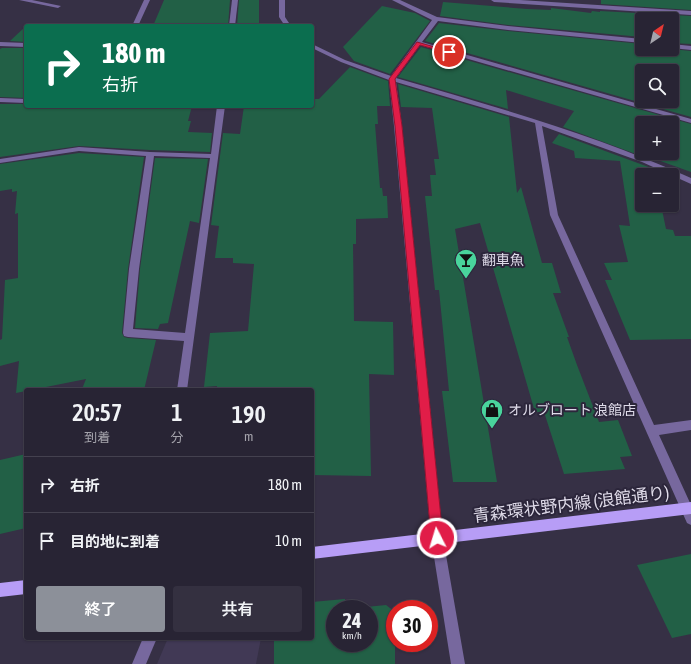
<!DOCTYPE html>
<html lang="ja">
<head>
<meta charset="utf-8">
<style>
	:root { --surface:#282434; --page:#343040; --text:#f1f3f6; --muted:#a5a4ac; --line:#44414f; --accent:#8c9099 }
	body { margin:0; font-family:"Asap Condensed","Noto Sans JP",sans-serif; background:var(--page); color:var(--text); height:100vh; display:flex; flex-direction:column; font-size:15px; white-space:nowrap }
	* { box-sizing:border-box; margin:0 }
	p { font-size:13px; color:var(--muted) }
	.icon { flex:none; width:22px; height:22px; fill:none; stroke:currentColor; stroke-width:2; stroke-linecap:round; stroke-linejoin:round }
	.map { position:relative; flex:1; overflow:hidden }
	.sheet { position:absolute; left:24px; top:388px; width:290px; height:252px; display:flex; flex-direction:column; background:var(--surface); border-radius:4px; box-shadow:0 1px 3px #0004,0 0 0 1px var(--line) }
	.sheet>* { flex:none }
	.guide { position:absolute; left:24px; top:24px; width:290px; height:84px; border-radius:4px; box-shadow:0 1px 3px #0004,0 0 0 1px var(--line); background:#0b6e4f; color:#fff; overflow:hidden }
	.needle { width:26px; rotate:35deg }
	.tools { position:absolute; left:635px; top:12px; display:grid; gap:8px }
	.tools a { display:grid; place-items:center; width:44px; height:44px; border-radius:4px; background:var(--surface); box-shadow:0 1px 3px #0004,0 0 0 1px var(--line); font-size:20px }
	.speed { position:absolute; left:326px; top:600px; display:flex; gap:8px; font-size:20px; font-weight:700; text-align:center }
	.speed>* { display:grid; place-content:center; width:52px; height:52px; border-radius:50%; background:var(--surface); box-shadow:0 1px 3px #0004,0 0 0 1px var(--line); line-height:1 }
	.speed small { font-size:10px; font-weight:400 }
	.speed .limit { border:6px solid #d22; background:#fff; color:#111 }
	.pin { position:absolute; display:grid; place-items:center; width:34px; height:34px; color:#fff; margin:-17px; border:2px solid #fff; border-radius:50%; box-shadow:0 1px 4px #0007 }
	.me { position:absolute; width:44px; margin:-22px; rotate:355deg; stroke-linejoin:round; filter:drop-shadow(0 0 3px #0008) }
	.turn { display:flex; align-items:center; gap:14px; height:84px; padding:0 12px; font-size:18px }
	.turn .icon { width:52px; height:52px; stroke-width:2.5 }
	.turn b { display:block; font-size:28px; line-height:34px }
	.eta { display:flex; justify-content:space-evenly; align-items:center; height:68px; text-align:center }
	.eta b { font-size:24px; font-weight:600; line-height:28px }
	.primary-button { display:flex; gap:8px; margin-top:auto; padding:8px 12px }
	.primary-button a { flex:1; height:46px; border-radius:4px; background:var(--accent); color:#fff; font-size:16px; font-weight:600; line-height:46px; text-align:center }
	.primary-button a+a { background:var(--page); color:var(--text) }
	ul { padding:0; list-style:none }
	li { display:flex; align-items:center; gap:12px; height:56px; padding:0 12px; border-top:1px solid var(--line) }
	li div { flex:1 }
	li b { display:block; font-size:15px }
	li em { font-style:normal }
	.map>svg:first-child { display:block }
	.built { fill:#413955 }
	.building { fill:#226046; fill-rule:evenodd }
	.lines { fill:none; stroke-linecap:round; stroke-linejoin:round }
	.minor { fill:#77689e; fill-rule:evenodd }
	.major { fill:#b79df6; fill-rule:evenodd }
	.route { fill:#e11d48; stroke:#92132f }
	.labels { text-anchor:middle; stroke-width:4; stroke-linejoin:round; paint-order:stroke }
	.poi-label { font-size:14px; fill:#dfdbe9; stroke:#2c263b; text-anchor:start }
	.near-street-label { font-size:17px; fill:#dfdbe9; stroke:#2c263b }
</style>
</head>
<body>
<div class="map">
<svg width="691" height="664" viewBox="0 0 691 664">
	<rect width="100%" height="100%" fill="#363045"/>
	<polygon class="built" points="168,638 261,638 256,664 157,664"/>
	<g class="building">
		<polygon points="164,0 230,0 228,26 153,26"/>
		<polygon points="239,0 259,0 259,25 237,26"/>
		<polygon points="601,0 691,0 691,10 601,4"/>
		<polygon points="443,2 527,9 551,10 551,8 591,13 592,11 600,12 600,11 691,16 691,44 672,43 672,19 642,19 642,37 508,25 440,16"/>
		<polygon points="382,6 415,13 430,21 390,74 354,61 343,47"/>
		<path d="M439,23L508,31L642,44V49H671L691,51V117L425,41ZM642,71H672V101H642Z"/>
		<polygon points="26,26 26,42 10,41"/>
		<path d="M421,47L691,124V172L652,158V160L563,127L574,111L506,90L508,109L398,77ZM642,123H672V153H642Z"/>
		<polygon points="2,48 26,48 26,98 0,97 0,49"/>
		<polygon points="350,67 388,81 390,106 377,106 378,124 375,124 380,188 382,188 383,196 387,196 388,218 356,219 356,244 353,244 354,321 393,322 394,375 369,374 371,476 312,475 312,390 217,390 217,386 204,387 210,333 248,331 254,264 233,263 233,258 215,258 219,226 211,225 223,133 240,134 244,106 312,106 312,99 319,99"/>
		<polygon points="398,84 509,117 517,193 521,187 542,263 552,263 561,293 553,293 569,337 567,337 577,365 599,422 618,420 632,456 620,457 625,469 564,474 544,412 535,412 480,223 455,229 497,482 453,482 442,391 449,391 439,290 435,290 425,196 432,196 430,175 436,175 434,159 439,159 432,108 401,107"/>
		<polygon points="0,104 26,104 26,106 192,106 188,121 191,121 188,132 212,133 210,152 150,150 79,146 0,157"/>
		<polygon points="559,134 654,169 655,175 642,175 642,205 661,205 666,229 673,230 675,236 691,236 691,339 630,340 605,280 612,280 604,263 628,262 619,225 630,226 620,161 575,158 574,151 552,143"/>
		<polygon points="79,153 144,157 128,269 122,333 124,337 128,338 156,340 144,390 82,389 86,379 16,393 19,361 0,366 0,340 2,339 5,280 18,278 18,213 15,214 17,191 12,192 12,189 0,191 0,164"/>
		<polygon points="155,158 208,159 199,223 190,221 168,323 160,324 158,329 135,328 140,269"/>
		<polygon points="26,454 26,528 0,534 0,460"/>
		<polygon points="691,554 691,634 672,638 637,565"/>
		<path d="M345,599L346,609L386,605L395,612V664H274V638H312V602ZM335,609H369V643H335Z"/>
	</g>
	<g class="lines">
		<g class="minor">
			<polygon points="19,0 32,0 61,6 58,8"/>
			<polygon points="144,0 150,0 138,26 132,26"/>
			<polygon points="232,0 238,0 235,26 229,26"/>
			<polygon points="279,0 285,0 285,17 291,26 285,26 279,17"/>
			<path d="M392,0H400L437,17L508,26L642,39V43L508,30L438,21L422,42L691,119V123L420,45L396,78C496,107 596,135 691,178V184L642,162L542,126L558,215L654,425L691,420V430L659,435L691,505V525L687,523L550,215L535,123L396,82L402,126L443,538L465,664H451L431,538L394,126L389,80L341,62L312,48V44L345,60L391,76L432,20Z"/>
			<polygon points="491,0 520,0 691,11 691,15 494,2"/>
			<polygon points="0,42 26,43 26,47 0,46"/>
			<polygon points="672,44 691,46 691,50 672,48"/>
			<polygon points="0,98 26,99 26,103 0,102"/>
			<path d="M217,106H225L187,390H177L184,341L128,337L124,336L123,333L129,269L146,156L79,151L0,163V159L79,147L150,152L211,154ZM154,156L210,158L185,333L133,329L139,269Z"/>
			<polygon points="143,638 157,638 146,664 132,664"/>
		</g>
		<g class="major">
			<polygon points="691,502 691,514 312,559 312,547"/>
			<polygon points="26,580 26,594 0,597 0,583"/>
		</g>
	</g>
	<polygon class="route" points="417,42 452,52 449,53 420,45 395,79 402,126 443,538 441,542 437,544 433,542 431,538 395,126 389,79"/>
	<defs>
		<g id="bar-pin" transform="scale(1.15)"><path d="M0 17L-7.5 6A9.5 9.5 0 1 1 7.5 6Z" fill="#49d49c" stroke="#2c263b"/><path d="M-6-5H6L.8 .8V4.5H3.5V6h-7V4.5H-.8V.8Z" fill="#111"/></g>
		<g id="shop-pin" transform="scale(1.15)"><path d="M0 17L-7.5 6A9.5 9.5 0 1 1 7.5 6Z" fill="#49d49c" stroke="#2c263b"/><path d="M-5-2.5h2.3a2.7 3.5 0 0 1 5.4 0H5L5.5 6h-11ZM-1.5-2.5h3a1.5 2.3 0 0 0-3 0Z" fill="#111"/></g>
	</defs>
	<g fill-rule="evenodd">
		<use href="#bar-pin" x="466" y="260"/>
		<use href="#shop-pin" x="492" y="410"/>
	</g>
	<g class="labels">
		<g class="poi-label">
			<text x="482" y="265">翻車魚</text>
			<text x="508" y="415">オルブロート 浪館店</text>
		</g>
		<g class="near-street-label">
			<text transform="translate(571 504) rotate(-7)" y="6">青森環状野内線 (浪館通り)</text>
		</g>
	</g>
</svg>
<div class="tools">
<a><svg class="needle" viewBox="-14 -14 28 28"><path d="M0-13l5 13h-10z" fill="#e53935"/><path d="M0 13l5-13h-10z" fill="#a5a4ac"/></svg></a>
<a><svg class="icon" aria-label="search" viewBox="0 0 24 24"><circle cx="10" cy="10" r="6"/><path d="M15 15l6 6"/></svg></a>
<a>+</a>
<a>−</a>
</div>
<div class="speed"><div>24<small>km/h</small></div><div class="limit">30</div></div>
<div class="pin" style="left:449px;top:52px;background:#d93025"><svg class="icon" aria-label="arrive" viewBox="0 0 24 24"><path d="M6 21V4h12l-3 4 3 4H6"/></svg></div>
<svg class="me" style="left:437px;top:538px" viewBox="-20 -20 40 40"><circle r="17" fill="#e11d48" stroke="#fff" stroke-width="3"/><path d="M0-11L8 9 0 5-8 9z" fill="#fff"/></svg>
<div class="guide">
<div class="turn"><svg class="icon" aria-label="right" viewBox="0 0 24 24"><path d="M7 20v-9h11M14 6l5 5-5 5"/></svg><div><b>180 m</b>右折</div></div>
</div>
<section class="sheet">
<div class="eta">
<div><b>20:57</b><p>到着</p></div>
<div><b>1</b><p>分</p></div>
<div><b>190</b><p>m</p></div>
</div>
<ul>
<li><svg class="icon" aria-label="right" viewBox="0 0 24 24"><path d="M7 20v-9h11M14 6l5 5-5 5"/></svg><div><b>右折</b></div><em>180 m</em></li>
<li><svg class="icon" aria-label="arrive" viewBox="0 0 24 24"><path d="M6 21V4h12l-3 4 3 4H6"/></svg><div><b>目的地に到着</b></div><em>10 m</em></li>
</ul>
<div class="primary-button"><a>終了</a><a>共有</a></div>
</section>
</div>
</body>
</html>
